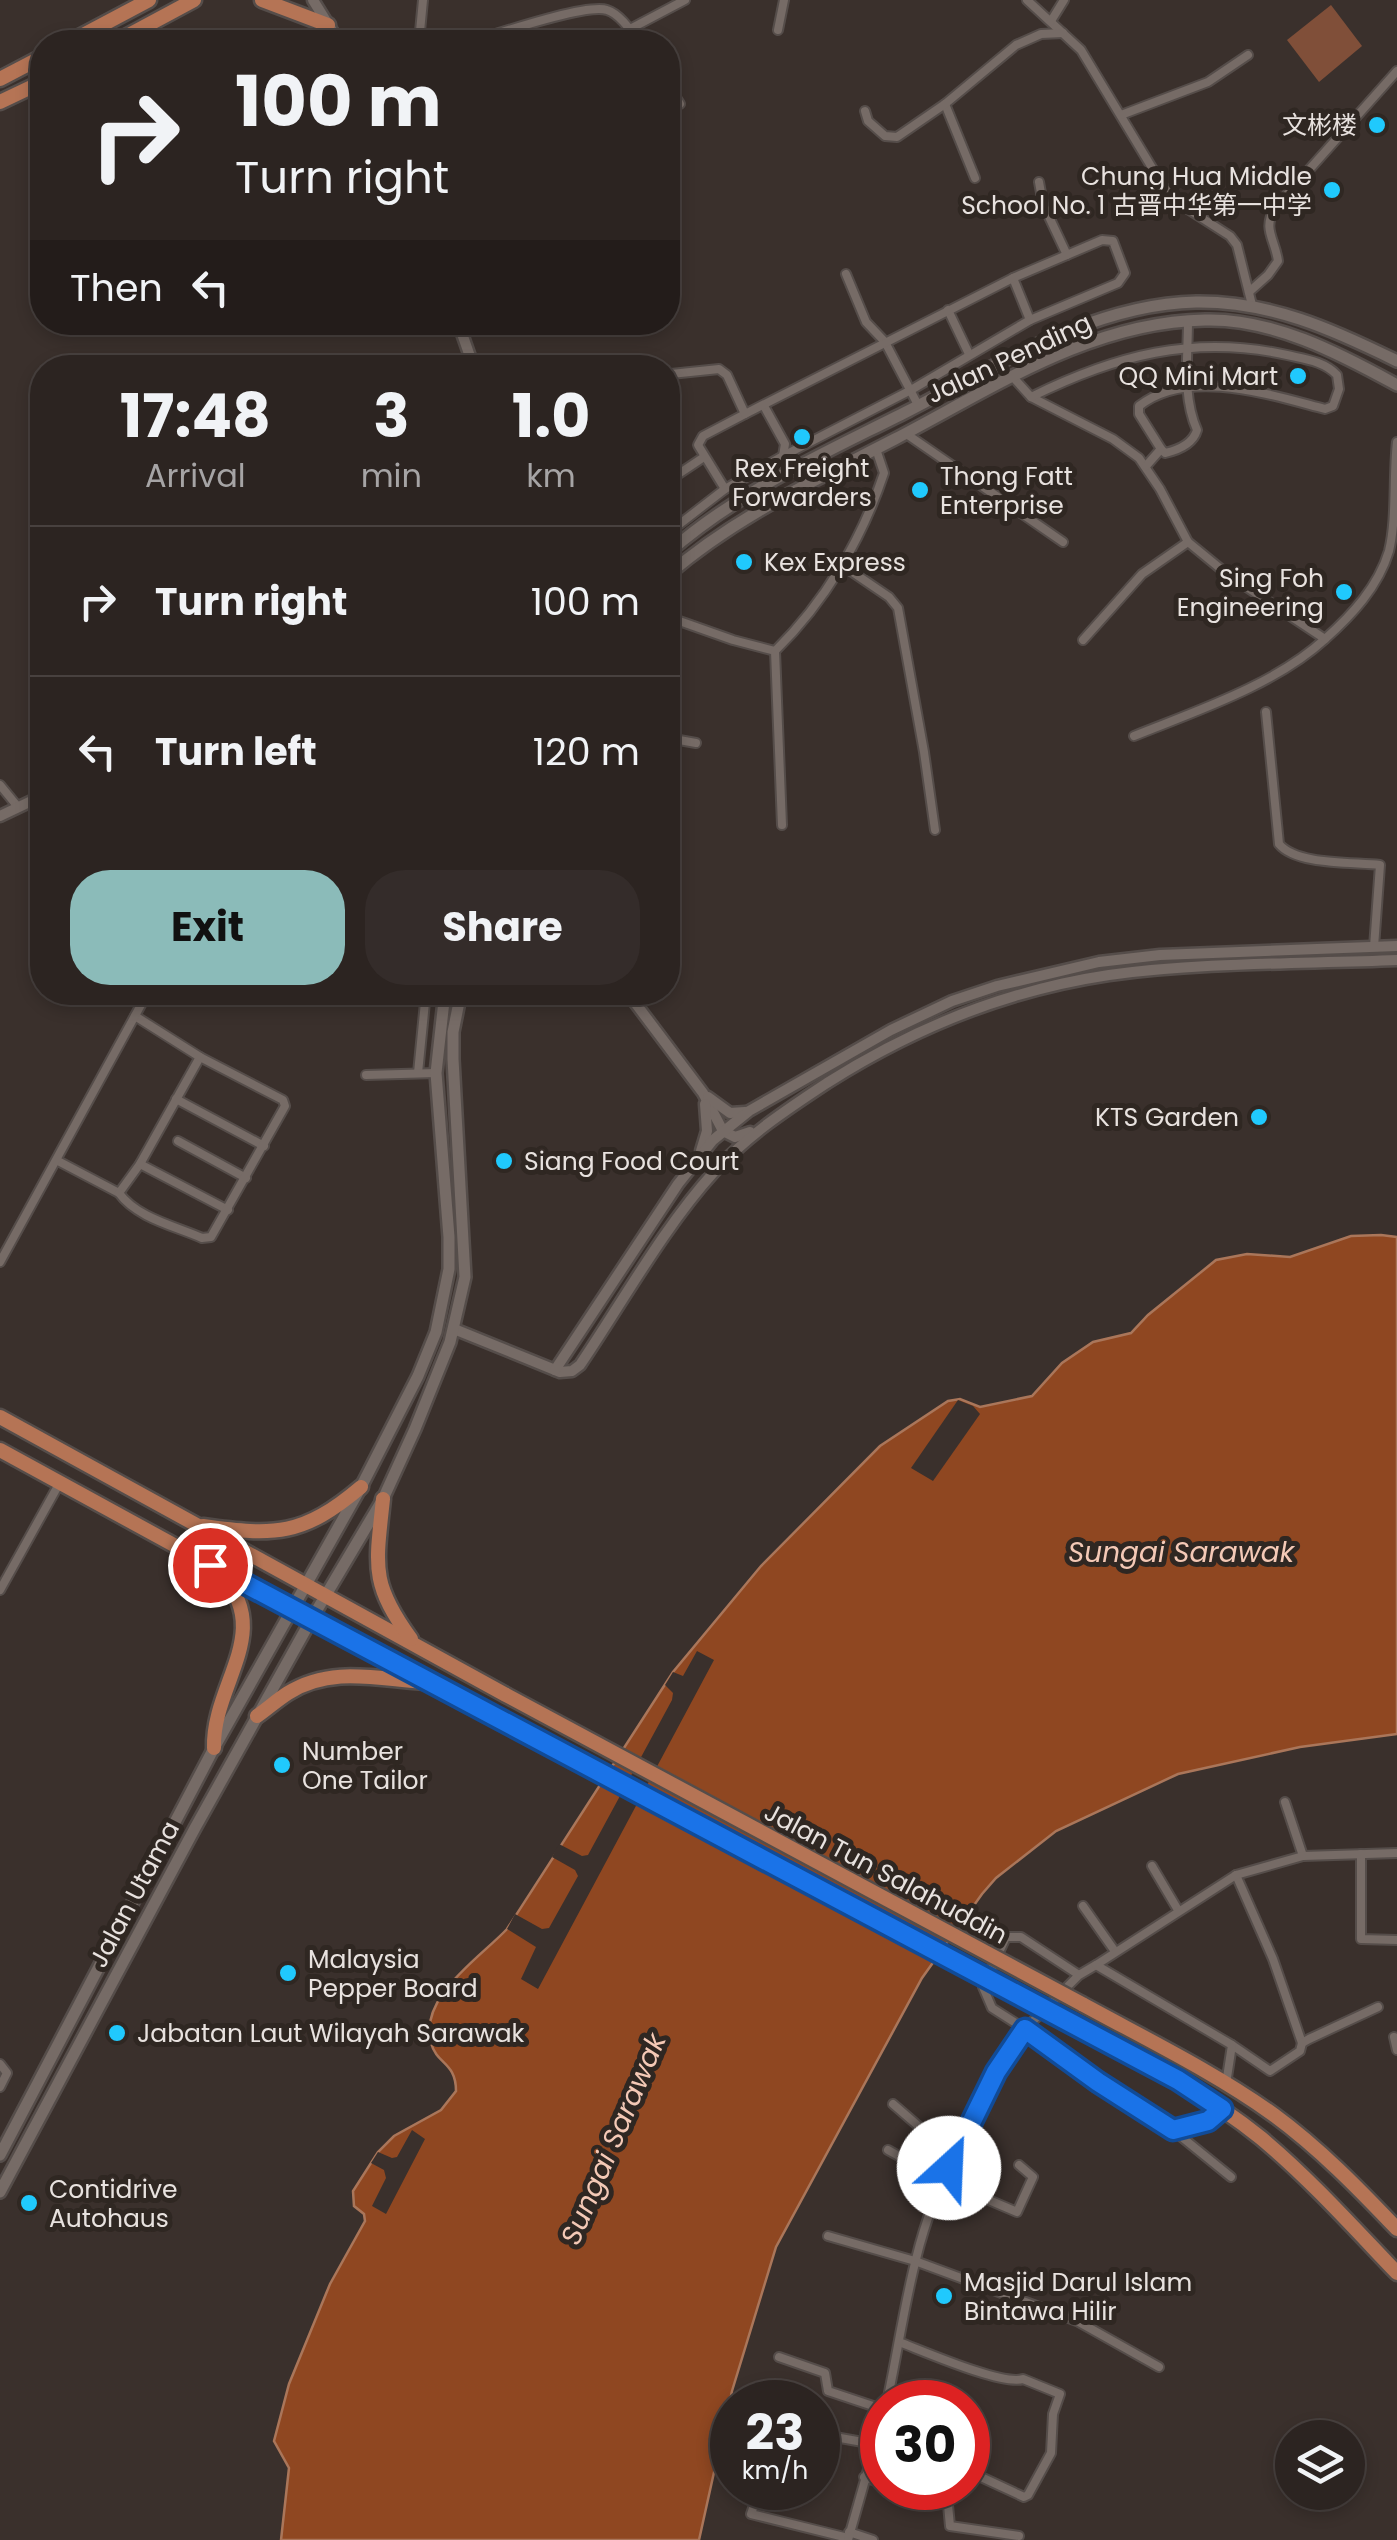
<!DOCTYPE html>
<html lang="en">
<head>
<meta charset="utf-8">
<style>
	:root { --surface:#2c2421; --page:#342c2a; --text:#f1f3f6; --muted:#a6a4a5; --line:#48413f; --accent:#8bbbb9 }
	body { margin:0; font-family:Poppins,"Noto Sans SC",sans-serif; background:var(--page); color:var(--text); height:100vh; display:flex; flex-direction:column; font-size:38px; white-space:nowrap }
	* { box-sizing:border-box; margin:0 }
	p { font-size:32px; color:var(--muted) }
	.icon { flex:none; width:55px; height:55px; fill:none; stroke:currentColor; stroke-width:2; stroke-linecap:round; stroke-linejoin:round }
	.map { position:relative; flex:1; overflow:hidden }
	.side { position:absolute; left:30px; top:355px; width:650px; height:650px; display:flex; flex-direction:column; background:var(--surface); border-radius:40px; box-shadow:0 5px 15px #0003,0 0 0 2px var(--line) }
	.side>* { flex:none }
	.guide { position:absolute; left:30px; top:30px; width:650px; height:305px; border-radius:40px; box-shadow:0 5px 15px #0003,0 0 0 2px var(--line); background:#2c2421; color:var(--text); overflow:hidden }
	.controls { position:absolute; left:1275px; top:2420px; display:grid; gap:20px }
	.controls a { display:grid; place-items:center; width:90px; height:90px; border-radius:50%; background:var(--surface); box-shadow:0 5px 15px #0003,0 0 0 2px var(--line); font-size:50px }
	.speed { position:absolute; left:710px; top:2380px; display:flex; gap:20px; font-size:50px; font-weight:700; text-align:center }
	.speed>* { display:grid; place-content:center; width:130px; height:130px; border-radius:50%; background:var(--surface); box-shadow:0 5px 15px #0003,0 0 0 2px var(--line); line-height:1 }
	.speed small { font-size:25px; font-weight:400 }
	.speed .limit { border:15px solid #d22; background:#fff; color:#111 }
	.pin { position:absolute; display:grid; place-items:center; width:85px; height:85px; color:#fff; margin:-42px; border:5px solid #fff; border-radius:50%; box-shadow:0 2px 10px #0007 }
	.me { position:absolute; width:110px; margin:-55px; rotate:25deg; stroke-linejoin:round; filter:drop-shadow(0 0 8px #0008) }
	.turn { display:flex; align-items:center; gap:35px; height:210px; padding:0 40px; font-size:45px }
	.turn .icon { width:130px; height:130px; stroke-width:2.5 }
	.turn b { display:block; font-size:70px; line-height:85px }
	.then { display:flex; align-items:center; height:95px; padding:0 40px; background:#0003; gap:20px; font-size:38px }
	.eta { display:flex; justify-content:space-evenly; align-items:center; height:170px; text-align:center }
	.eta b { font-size:60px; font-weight:700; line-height:70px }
	.primary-button { display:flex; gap:20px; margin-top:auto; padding:20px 40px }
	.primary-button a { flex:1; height:115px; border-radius:40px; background:var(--accent); color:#111; font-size:40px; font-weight:700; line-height:115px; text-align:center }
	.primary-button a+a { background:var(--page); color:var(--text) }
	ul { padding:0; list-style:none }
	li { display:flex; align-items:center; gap:30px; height:150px; padding:0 40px; border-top:2px solid var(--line) }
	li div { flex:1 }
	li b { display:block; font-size:38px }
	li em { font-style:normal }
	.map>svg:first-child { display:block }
	.green { fill:#804f39 }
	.water { fill:#8f4721; stroke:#aa765a; stroke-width:2.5 }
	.pier { fill:#3a302c }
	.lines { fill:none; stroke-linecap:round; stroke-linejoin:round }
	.minor-casing { stroke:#554d4a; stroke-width:12 }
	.tertiary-casing { stroke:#554d4a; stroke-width:15 }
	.secondary-casing { stroke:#554d4a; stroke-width:16 }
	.trunk-casing { stroke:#554d4a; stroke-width:19 }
	.minor { stroke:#766b66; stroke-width:8 }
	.tertiary { stroke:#766b66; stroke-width:10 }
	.secondary { stroke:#766b66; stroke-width:11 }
	.trunk { stroke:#b57455; stroke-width:14 }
	.trunk-bridge-casing { stroke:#554d4a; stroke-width:19; stroke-linecap:butt }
	.trunk-bridge { stroke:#b57455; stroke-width:14 }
	.route-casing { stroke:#114b97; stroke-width:25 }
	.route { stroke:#1a73e8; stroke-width:18 }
	.poi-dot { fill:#20c9fd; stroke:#2f2722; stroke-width:4 }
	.labels { text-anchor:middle; stroke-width:10; stroke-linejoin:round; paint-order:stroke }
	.poi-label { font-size:25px; fill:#e8e2df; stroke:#2f2722; text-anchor:start }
	.street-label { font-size:25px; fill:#e8e2df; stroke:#2f2722 }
	.water-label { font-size:28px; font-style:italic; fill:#f4c9b6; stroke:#2f2722 }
</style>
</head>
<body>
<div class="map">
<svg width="1397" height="2540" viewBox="0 0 1397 2540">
	<rect width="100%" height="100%" fill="#3a302c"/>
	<polygon class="green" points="1331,5 1362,46 1319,82 1287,40"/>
	<path class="water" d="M1381,1235L1397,1237V1734L1300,1747L1178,1774L1056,1831L996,1878L982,1894L922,1978L776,2247L732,2391L699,2540H281L289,2468L274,2441L289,2384L330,2284L365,2221L364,2214L354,2206L353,2191L378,2152L394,2136L441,2110L456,2091C456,2062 437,2065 431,2043C418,1997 481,1957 507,1929L673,1672L761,1566L880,1446L948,1401L960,1399L980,1407L1032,1396L1062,1363L1093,1342L1131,1333L1148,1315L1216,1260L1247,1254L1290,1257L1351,1236Z"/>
	<g class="pier">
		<polygon points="958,1400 973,1406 980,1414 933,1481 911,1468"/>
		<polygon points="697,1651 714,1660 538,1989 521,1979 536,1947 507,1929 515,1914 542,1929 549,1928 578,1876 575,1870 552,1857 559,1844 582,1856 588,1855 672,1700 673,1693 665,1685 673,1672 683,1676"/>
		<polygon points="412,2130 425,2139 386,2214 372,2206 386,2178 384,2170 371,2163 378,2152 392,2158 397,2157"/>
	</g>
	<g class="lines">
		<g class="minor-casing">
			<g id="minor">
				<polyline points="1027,0 1081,50 1163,186 1180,204 1230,236 1237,245 1252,305"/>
				<polyline points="1051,21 1064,0"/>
				<polyline points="630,29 685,0"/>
				<polyline points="778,30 784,0"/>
				<polyline points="419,42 423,0"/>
				<path d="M470,42C494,35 586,3 607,10C620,14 631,31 639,42"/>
				<polyline points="668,85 680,104"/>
				<polyline points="945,104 975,178"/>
				<polyline points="865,111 868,121 885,136 897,137 945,104 1016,45 1041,34 1063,33"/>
				<polyline points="1121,115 1208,82 1248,55"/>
				<polyline points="1039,182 1043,204 1067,255"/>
				<polyline points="846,274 866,322 885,342 918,405"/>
				<polyline points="1013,278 1030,320"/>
				<path d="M1249,292L1268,275L1278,261C1275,239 1262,229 1275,208L1397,71"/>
				<polyline points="948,310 969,354"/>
				<path d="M1012,376L1031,397L1113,439L1139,458L1160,489L1188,542L1227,574L1325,639C1275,685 1196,711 1134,736"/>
				<path d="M1031,397C1114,356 1193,334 1287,355C1304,359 1324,361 1337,375L1339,389L1333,406L1325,409C1271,395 1188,367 1139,406V414L1161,449L1146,466"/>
				<polyline points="764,406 785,444 783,456 790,471"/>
				<polyline points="905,433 1063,542"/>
				<path d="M1161,449L1165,453C1178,450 1193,444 1197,430C1182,396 1188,357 1188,321"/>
				<polyline points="668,481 704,457"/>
				<polyline points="725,489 698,445 703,436 745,414"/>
				<polyline points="668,533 725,489 783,456 911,390 1030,320 1118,283 1125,273 1113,241 1102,240 1013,278 745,414 727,375 719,369 671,374"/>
				<polyline points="842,565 889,597 898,608 924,752 935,830"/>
				<polyline points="668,617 733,640 775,651"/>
				<path d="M1325,639C1352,615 1378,587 1389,551C1397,518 1393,477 1397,442"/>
				<polyline points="1083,640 1142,574 1188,542"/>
				<path d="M1266,712L1279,844C1296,865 1352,862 1380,865L1374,947"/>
				<polyline points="668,738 696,743"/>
				<polyline points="0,785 18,807"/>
				<path d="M782,825L775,651C825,602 862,539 884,473L876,449"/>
				<polyline points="418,1073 426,992"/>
				<polyline points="366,1075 436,1073"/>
				<polyline points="176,1099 264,1146"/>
				<polyline points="178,1141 246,1178"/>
				<polyline points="58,1161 119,1193 140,1164 200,1057"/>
				<polyline points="140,1164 228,1210"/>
				<path d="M119,1193C137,1218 175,1226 202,1238L211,1237L285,1106L283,1100L200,1057L135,1016"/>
				<polyline points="0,1262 148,992"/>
				<polyline points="0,1590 59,1484"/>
				<polyline points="1285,1802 1303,1856"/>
				<polyline points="1361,1854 1361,1939 1397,1940"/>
				<polyline points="1152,1866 1178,1910"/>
				<polyline points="1236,1875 1273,1959 1302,2043"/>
				<polyline points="1083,1906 1114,1950"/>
				<polyline points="1079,1975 1021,1937 1006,1937 983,1987 992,2008 1025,2029 1079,1975 1096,1965"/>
				<polyline points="1394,2037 1397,2050"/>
				<polyline points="1232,2045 1270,2071 1300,2051 1302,2043 1309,2039 1378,2007"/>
				<polyline points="0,2064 7,2073 0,2087"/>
				<polyline points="1226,2084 1232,2045 1096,1965 1236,1875 1303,1856 1397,1853"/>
				<polyline points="893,2104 923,2130 956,2150"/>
				<polyline points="1173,2130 1207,2121 1222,2109"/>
				<polyline points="888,2150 944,2181 1017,2212 1033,2177 1019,2165"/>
				<polyline points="828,2236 915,2261 1077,2321 1159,2367"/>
				<path d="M899,2342C923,2351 1003,2386 1023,2379L1060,2394L1053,2414L1051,2453L1028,2495L1024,2497L968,2471"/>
				<polyline points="779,2357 825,2373 828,2391 882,2409"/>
				<path d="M887,2402C897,2355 904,2306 916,2259C934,2185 980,2090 1025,2029L1098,2083L1173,2130L1231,2177"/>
				<polyline points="818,2434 874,2444"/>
				<polyline points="864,2477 882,2483"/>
				<polyline points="760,2488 751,2514 848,2538"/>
				<polyline points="897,2488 948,2505 950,2526 1019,2536"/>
				<polyline points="849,2532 873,2540"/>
				<polyline points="848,2540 882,2420"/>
			</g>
		</g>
		<g class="tertiary-casing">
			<g id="tertiary">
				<polyline points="313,0 339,42"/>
				<polyline points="458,322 474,368"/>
				<polyline points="0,816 42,796"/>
				<polyline points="627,992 703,1093 723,1131 735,1137 750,1132"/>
				<polyline points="708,1097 730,1113 745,1112"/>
				<polyline points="701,1151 707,1131 705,1104"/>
				<path d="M454,1329L560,1372L572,1371L580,1365C622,1303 664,1227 714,1172C748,1135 786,1110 827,1083C912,1029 1008,990 1109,975C1204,962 1301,964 1397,960"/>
				<polyline points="555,1370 678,1184 713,1140 749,1111 891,1030 952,1001 997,986 1099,962 1160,955 1397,946"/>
			</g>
		</g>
		<g class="secondary-casing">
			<g id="secondary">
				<path d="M668,553C738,491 825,453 908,411C997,365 1094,304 1196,302C1270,301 1332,329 1397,361"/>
				<path d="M668,575C736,516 816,480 895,439C993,388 1090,322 1205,320C1272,318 1339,353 1397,385"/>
				<polyline points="0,2155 214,1748 361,1487 418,1376 436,1332 449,1269 449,1237 436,1073 445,992"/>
				<polyline points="0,2192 195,1828 311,1620 383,1499 415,1429 450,1342 465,1277 453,1059 453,1032 461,992"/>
			</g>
		</g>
		<g class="trunk-casing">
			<g id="trunk">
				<polyline points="262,0 328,25"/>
				<polyline points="70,42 149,0"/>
				<polyline points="116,42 194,0"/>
				<polyline points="0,79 42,57"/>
				<polyline points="0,102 42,82"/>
				<polyline points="0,1417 506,1695"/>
				<polyline points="0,1450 291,1609 496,1717"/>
				<path d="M383,1499C376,1566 370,1583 411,1639"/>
				<path d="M203,1526C275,1536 303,1536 361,1487"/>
				<path d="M257,1716C267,1709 277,1700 288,1693C331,1666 377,1679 425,1682"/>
				<path d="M214,1748C212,1684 275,1632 221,1575"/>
				<path d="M1082,2004C1146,2039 1214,2072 1274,2115C1319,2148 1359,2189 1397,2229"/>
				<path d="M1071,2024C1136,2058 1203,2091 1261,2138C1310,2179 1353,2227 1397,2273"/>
			</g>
		</g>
		<use href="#minor" class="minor"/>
		<use href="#tertiary" class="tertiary"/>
		<use href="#secondary" class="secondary"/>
		<use href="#trunk" class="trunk"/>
		<g class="trunk-bridge-casing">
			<g id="trunk-bridge">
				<polyline points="506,1695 1082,2004"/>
				<polyline points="496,1717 1071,2024"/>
			</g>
		</g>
		<use href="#trunk-bridge" class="trunk-bridge"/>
	</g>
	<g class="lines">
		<g class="route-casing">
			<polyline id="route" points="210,1565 1178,2080 1222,2109 1208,2121 1173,2130 1098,2082 1025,2029 996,2072 949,2168"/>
		</g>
		<use href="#route" class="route"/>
	</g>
	<g class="poi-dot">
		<circle cx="1377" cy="125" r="10"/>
		<circle cx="1332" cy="190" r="10"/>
		<circle cx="1298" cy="376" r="10"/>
		<circle cx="802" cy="437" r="10"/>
		<circle cx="920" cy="490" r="10"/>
		<circle cx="744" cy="562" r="10"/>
		<circle cx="1344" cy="592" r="10"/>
		<circle cx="1259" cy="1117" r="10"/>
		<circle cx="504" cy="1161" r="10"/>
		<circle cx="282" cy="1765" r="10"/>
		<circle cx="288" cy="1973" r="10"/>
		<circle cx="117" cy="2033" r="10"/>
		<circle cx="29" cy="2203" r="10"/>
		<circle cx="944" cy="2296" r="10"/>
	</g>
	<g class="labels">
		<g class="poi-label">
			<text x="1357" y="134" text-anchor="end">文彬楼</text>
			<text x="1312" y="185" text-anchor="end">Chung Hua Middle<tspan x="1312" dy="29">School No. 1 古晋中华第一中学</tspan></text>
			<text x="1278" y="385" text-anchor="end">QQ Mini Mart</text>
			<text x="802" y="477" text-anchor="middle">Rex Freight<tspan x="802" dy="29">Forwarders</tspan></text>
			<text x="940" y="485">Thong Fatt<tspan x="940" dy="29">Enterprise</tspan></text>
			<text x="764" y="571">Kex Express</text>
			<text x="1324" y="587" text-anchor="end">Sing Foh<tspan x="1324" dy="29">Engineering</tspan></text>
			<text x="1239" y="1126" text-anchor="end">KTS Garden</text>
			<text x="524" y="1170">Siang Food Court</text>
			<text x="302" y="1760">Number<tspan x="302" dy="29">One Tailor</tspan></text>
			<text x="308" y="1968">Malaysia<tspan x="308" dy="29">Pepper Board</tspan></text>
			<text x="137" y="2042">Jabatan Laut Wilayah Sarawak</text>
			<text x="49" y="2198">Contidrive<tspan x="49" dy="29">Autohaus</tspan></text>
			<text x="964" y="2291">Masjid Darul Islam<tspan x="964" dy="29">Bintawa Hilir</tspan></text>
		</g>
		<g class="street-label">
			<text transform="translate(1009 358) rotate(-25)" y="9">Jalan Pending</text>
			<text transform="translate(886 1873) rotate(28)" y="9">Jalan Tun Salahuddin</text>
			<text transform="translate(134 1894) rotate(-62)" y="9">Jalan Utama</text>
		</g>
		<g class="water-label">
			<text x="1181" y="1562">Sungai Sarawak</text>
			<text transform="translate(613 2139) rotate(-67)" y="10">Sungai Sarawak</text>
		</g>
	</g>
</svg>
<div class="controls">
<a><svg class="icon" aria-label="layers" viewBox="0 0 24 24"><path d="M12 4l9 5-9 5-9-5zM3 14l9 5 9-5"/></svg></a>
</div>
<div class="speed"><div>23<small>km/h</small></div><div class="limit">30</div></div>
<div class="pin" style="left:210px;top:1565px;background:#d93025"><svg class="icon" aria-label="arrive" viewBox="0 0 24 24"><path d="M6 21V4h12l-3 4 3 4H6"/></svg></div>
<svg class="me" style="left:949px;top:2168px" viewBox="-20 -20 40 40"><circle r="19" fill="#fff"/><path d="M0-13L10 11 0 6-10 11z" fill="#1a73e8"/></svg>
<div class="guide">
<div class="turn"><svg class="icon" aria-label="right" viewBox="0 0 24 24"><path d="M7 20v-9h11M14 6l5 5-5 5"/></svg><div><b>100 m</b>Turn right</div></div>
<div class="then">Then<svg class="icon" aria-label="left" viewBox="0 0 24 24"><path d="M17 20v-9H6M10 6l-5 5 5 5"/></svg></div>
</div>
<section class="side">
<div class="eta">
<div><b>17:48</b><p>Arrival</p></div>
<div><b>3</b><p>min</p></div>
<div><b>1.0</b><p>km</p></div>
</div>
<ul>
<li><svg class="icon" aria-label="right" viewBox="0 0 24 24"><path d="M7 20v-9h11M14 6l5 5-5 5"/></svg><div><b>Turn right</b></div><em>100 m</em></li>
<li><svg class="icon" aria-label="left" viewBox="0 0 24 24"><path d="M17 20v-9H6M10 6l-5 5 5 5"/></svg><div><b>Turn left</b></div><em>120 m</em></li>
</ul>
<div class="primary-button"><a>Exit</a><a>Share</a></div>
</section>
</div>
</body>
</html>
